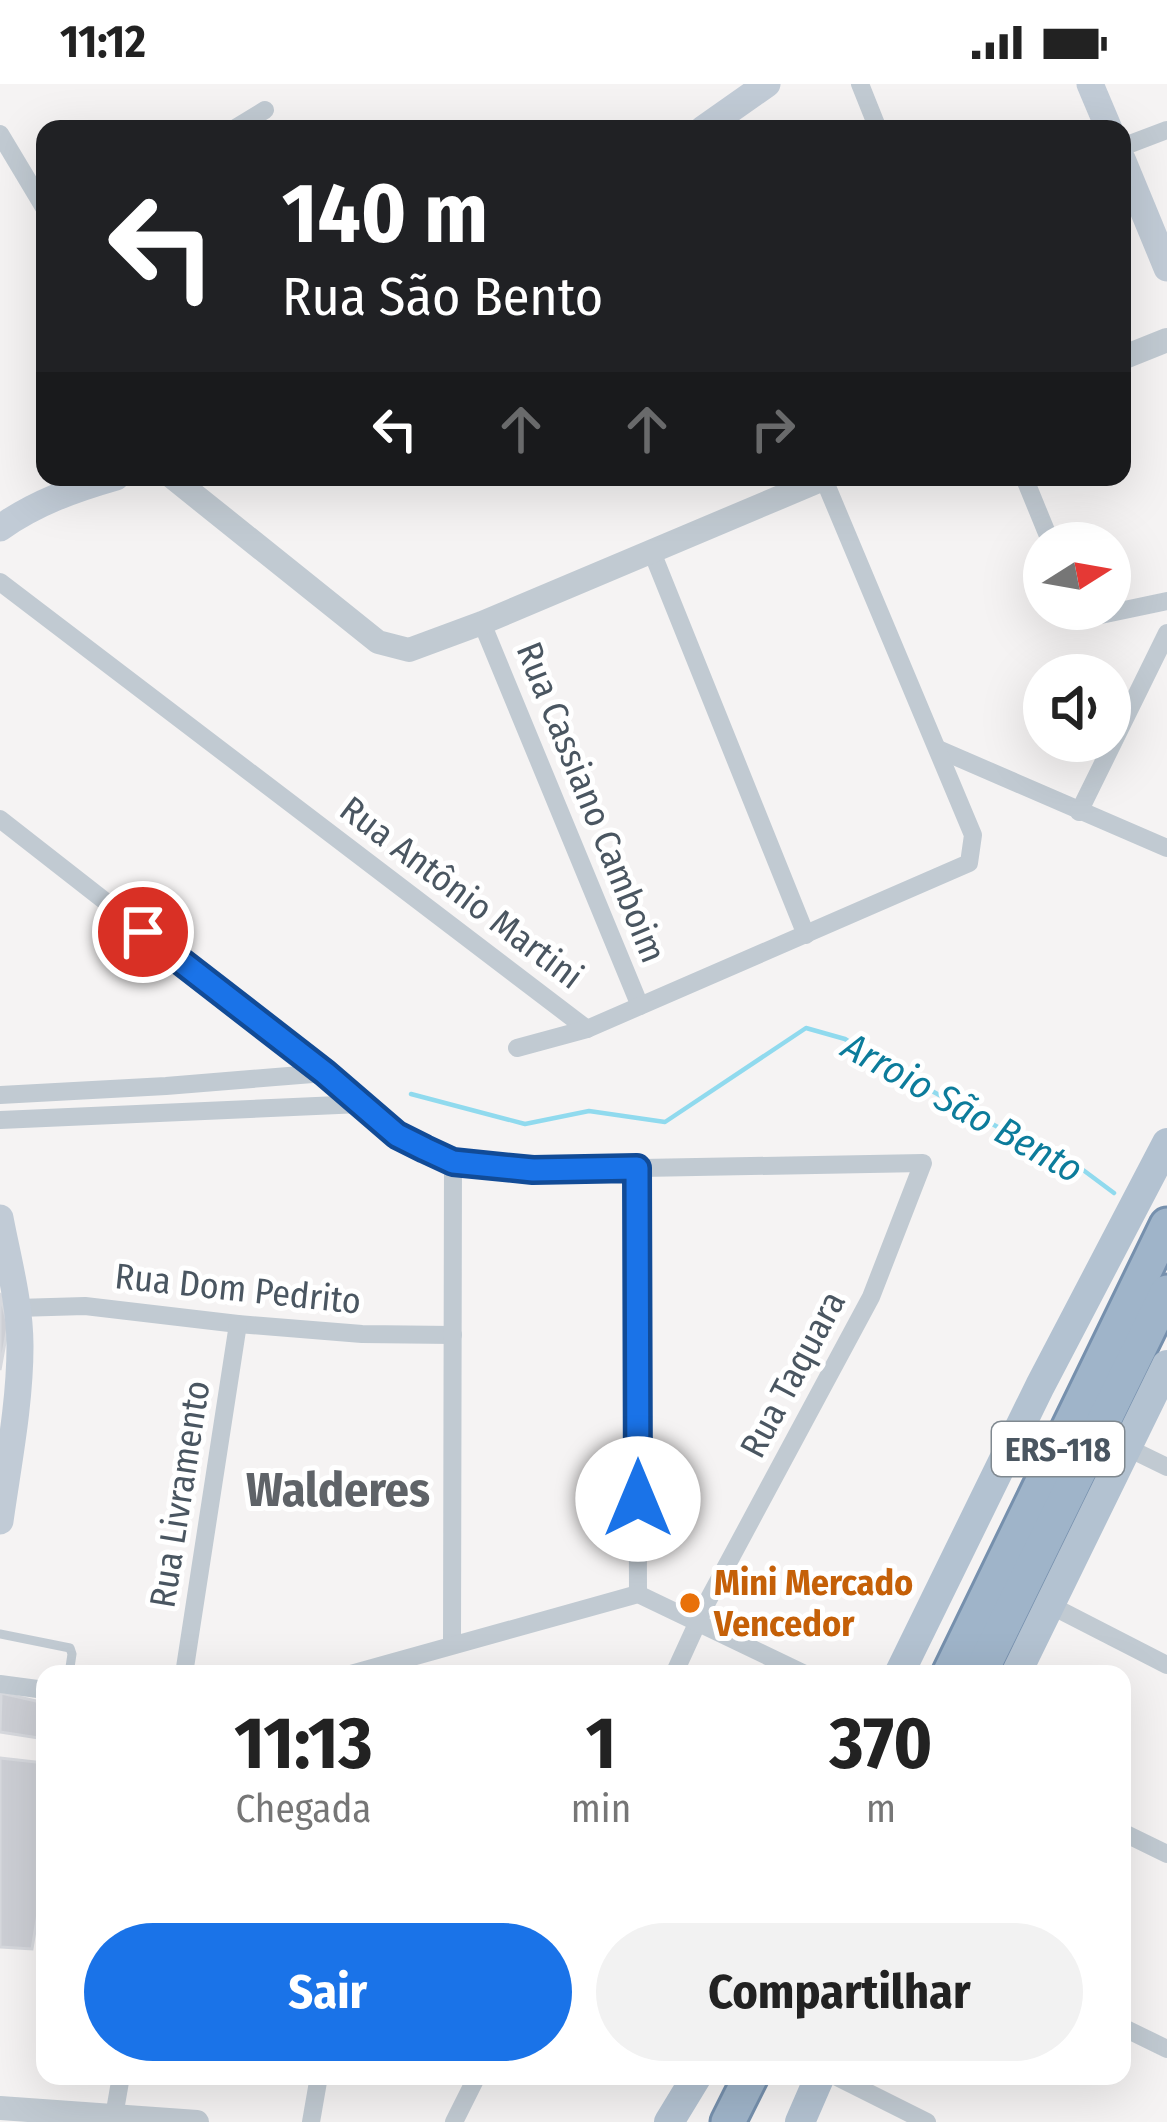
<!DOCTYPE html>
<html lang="pt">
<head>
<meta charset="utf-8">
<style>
	:root { --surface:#fff; --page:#f2f2f2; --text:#222; --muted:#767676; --accent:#1a73e8 }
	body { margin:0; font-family:"Fira Sans Condensed",sans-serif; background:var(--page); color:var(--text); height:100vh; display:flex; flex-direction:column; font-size:45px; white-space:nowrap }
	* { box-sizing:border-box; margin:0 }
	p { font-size:39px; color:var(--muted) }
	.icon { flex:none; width:66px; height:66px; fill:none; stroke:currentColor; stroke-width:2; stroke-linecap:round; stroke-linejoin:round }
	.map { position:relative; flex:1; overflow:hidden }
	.side { position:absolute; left:36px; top:1581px; width:1095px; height:420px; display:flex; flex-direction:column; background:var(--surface); border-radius:24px; box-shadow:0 12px 48px #0002 }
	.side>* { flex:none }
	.guide { position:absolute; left:36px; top:36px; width:1095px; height:366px; border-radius:24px; box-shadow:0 12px 48px #0002; background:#202124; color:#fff; overflow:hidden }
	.needle { width:78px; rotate:79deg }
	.buttons { position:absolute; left:1023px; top:438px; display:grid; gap:24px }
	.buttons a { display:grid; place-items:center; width:108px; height:108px; border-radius:50%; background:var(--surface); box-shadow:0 12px 48px #0002; font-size:60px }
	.pin { position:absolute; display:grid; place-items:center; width:102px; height:102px; color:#fff; margin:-51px; border:6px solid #fff; border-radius:50%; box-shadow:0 3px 12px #0007 }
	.me { position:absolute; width:132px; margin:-66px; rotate:0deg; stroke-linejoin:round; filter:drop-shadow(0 0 9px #0008) }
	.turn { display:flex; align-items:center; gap:42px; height:252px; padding:0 48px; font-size:54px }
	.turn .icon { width:156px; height:156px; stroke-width:2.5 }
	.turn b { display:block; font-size:84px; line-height:102px }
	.lanes { display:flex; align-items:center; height:114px; padding:0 48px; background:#0003; justify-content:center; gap:60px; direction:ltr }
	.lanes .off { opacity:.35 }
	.eta { display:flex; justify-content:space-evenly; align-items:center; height:204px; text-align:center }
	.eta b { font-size:72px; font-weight:700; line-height:84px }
	.button { display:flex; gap:24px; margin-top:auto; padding:24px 48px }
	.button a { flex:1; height:138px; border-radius:72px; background:var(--accent); color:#fff; font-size:48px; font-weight:700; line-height:138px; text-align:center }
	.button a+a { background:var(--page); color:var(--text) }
	.status { display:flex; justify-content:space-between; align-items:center; height:84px; padding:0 60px; background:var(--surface); direction:ltr }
	.status svg { height:33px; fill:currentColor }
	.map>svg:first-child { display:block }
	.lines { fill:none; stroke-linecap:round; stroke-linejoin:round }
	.stream { stroke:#90daee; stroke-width:4.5 }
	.building { fill:#cdcfd5; stroke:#d7d9de; stroke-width:3 }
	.trunk-casing { stroke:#7690ad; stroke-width:39 }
	.service { stroke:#c1cad2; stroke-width:9 }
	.minor { stroke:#c1cad2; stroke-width:18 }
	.tertiary { stroke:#c1cad2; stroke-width:24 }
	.secondary { stroke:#c1cbd6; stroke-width:27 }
	.primary { stroke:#b3c2d1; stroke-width:30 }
	.trunk { stroke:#9fb4c9; stroke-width:33 }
	.route-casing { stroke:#114b97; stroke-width:30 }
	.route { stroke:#1a73e8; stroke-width:21 }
	.food-dot { fill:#e8710a; stroke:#fff; stroke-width:4.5 }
	.labels { text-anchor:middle; stroke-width:10; stroke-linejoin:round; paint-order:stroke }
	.shield { fill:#fff; stroke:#808990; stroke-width:3 }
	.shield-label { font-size:33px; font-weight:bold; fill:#4a5661 }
	.street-label { font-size:36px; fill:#4a5661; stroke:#fff }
	.food-label { font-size:36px; font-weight:bold; fill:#c56008; stroke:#fff; text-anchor:start }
	.water-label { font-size:39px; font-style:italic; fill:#0c7c9b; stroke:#fff }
	.district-label { font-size:48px; font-weight:bold; fill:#5f6368; stroke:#fff }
</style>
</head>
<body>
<div class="status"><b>11:12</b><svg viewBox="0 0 49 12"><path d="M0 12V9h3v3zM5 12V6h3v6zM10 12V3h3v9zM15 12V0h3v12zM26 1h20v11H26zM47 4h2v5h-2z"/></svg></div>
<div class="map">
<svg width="1167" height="2038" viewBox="0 0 1167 2038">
	<rect width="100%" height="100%" fill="#f5f3f3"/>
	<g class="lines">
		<polyline class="stream" points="411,1010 525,1040 589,1027 665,1038 806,944 845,955 888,983 1016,1053 1067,1074 1114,1109"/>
	</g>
	<g class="building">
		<polygon points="0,1209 8,1242 0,1286"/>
		<polygon points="1,1609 45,1619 45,1655 0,1648"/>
		<polygon points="0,1674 45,1679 45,1787 32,1865 0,1863"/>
	</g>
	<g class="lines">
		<g class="trunk-casing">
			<g id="trunk">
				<polyline points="949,1590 1167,1141"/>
				<polyline points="980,1590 1167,1208"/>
				<polyline points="728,2038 751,1992"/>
			</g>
		</g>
		<polyline class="service" points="0,1550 70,1564 72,1570 69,1590"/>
		<g class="minor">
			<polyline points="860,0 878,45"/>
			<polyline points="234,45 265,26"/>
			<polyline points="0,50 45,125"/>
			<polyline points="1122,63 1167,46"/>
			<polyline points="1024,393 1051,459"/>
			<polyline points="652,468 806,851"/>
			<polyline points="0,498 587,945"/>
			<polyline points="1081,525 1096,532 1167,517"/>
			<polyline points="482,539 640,922"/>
			<polyline points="938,665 1167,764"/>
			<polyline points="1079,728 1167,549"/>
			<polyline points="0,735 325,989 397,1051 453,1078 533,1086 923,1079 871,1213 706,1520 674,1590"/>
			<polyline points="517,964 587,945 969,779 973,751 823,393"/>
			<polyline points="0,1011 166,1002 325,989"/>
			<polyline points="0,1036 361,1020"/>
			<polyline points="637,1084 638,1510"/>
			<polyline points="17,1224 85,1222 238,1240 362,1250 453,1251"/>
			<polyline points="1126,1363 1167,1383"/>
			<polyline points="1048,1520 1167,1581"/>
			<polyline points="452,1561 453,1078"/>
			<polyline points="184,1590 238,1240"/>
			<polyline points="351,1590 638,1510 805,1590"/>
			<polyline points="0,1600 45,1606"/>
			<polyline points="1122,1748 1167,1770"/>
			<polyline points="1122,1943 1167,1965"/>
			<polyline points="835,1992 927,2038"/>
			<polyline points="113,2038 121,1992"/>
			<polyline points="311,2038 319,1992"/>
			<polyline points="454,2038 477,1992"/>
		</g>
		<g class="tertiary">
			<polyline points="1122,274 1167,256"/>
			<polyline points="172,393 378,558 409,566 482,539 828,393"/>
			<polyline points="0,2024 197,2038"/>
		</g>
		<g class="secondary">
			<polyline points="1090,0 1109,45"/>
			<polyline points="703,45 767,0"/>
			<polyline points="1122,75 1167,184"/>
			<path d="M0,444C35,419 74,405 116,393"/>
			<path d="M0,1134C8,1176 20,1219 20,1262C20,1320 8,1380 0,1437"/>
		</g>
		<g class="primary">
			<polyline points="899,1590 1040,1302 1167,1059"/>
			<polyline points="1016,1590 1167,1281"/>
			<polyline points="669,2038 697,1992"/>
			<polyline points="800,2038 820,1992"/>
		</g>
		<use href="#trunk" class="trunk"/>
	</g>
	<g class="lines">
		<g class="route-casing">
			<polyline id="route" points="143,848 325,989 397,1051 425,1065 453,1078 533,1086 637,1084 638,1415"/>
		</g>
		<use href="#route" class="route"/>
	</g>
	<circle class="food-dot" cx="690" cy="1519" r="12"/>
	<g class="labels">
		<rect class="shield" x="992" y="1338" width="132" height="54" rx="9"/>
		<g class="shield-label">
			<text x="1058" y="1377">ERS-118</text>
		</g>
		<g class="street-label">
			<text transform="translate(592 718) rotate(68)" y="13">Rua Cassiano Camboim</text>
			<text transform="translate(462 808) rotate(37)" y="13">Rua Antônio Martini</text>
			<text transform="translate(238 1204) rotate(6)" y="13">Rua Dom Pedrito</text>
			<text transform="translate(792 1290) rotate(-62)" y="13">Rua Taquara</text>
			<text transform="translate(179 1410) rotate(-81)" y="13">Rua Livramento</text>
		</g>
		<g class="food-label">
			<text x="714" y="1511">Mini Mercado<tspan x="714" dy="41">Vencedor</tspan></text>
		</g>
		<g class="water-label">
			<text transform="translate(963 1023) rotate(29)" y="14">Arroio São Bento</text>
		</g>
		<g class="district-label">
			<text x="338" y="1422">Walderes</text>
		</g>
	</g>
</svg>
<div class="buttons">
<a><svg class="needle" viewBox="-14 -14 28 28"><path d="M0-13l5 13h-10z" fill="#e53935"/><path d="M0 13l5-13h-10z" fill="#767676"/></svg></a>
<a><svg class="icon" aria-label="sound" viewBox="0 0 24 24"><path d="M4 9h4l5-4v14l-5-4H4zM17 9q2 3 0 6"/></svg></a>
</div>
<div class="pin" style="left:143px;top:848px;background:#d93025"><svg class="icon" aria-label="arrive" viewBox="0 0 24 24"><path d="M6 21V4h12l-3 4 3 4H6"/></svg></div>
<svg class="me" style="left:638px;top:1415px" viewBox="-20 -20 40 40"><circle r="19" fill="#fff"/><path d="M0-13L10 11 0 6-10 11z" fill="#1a73e8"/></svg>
<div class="guide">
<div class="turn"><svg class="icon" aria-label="left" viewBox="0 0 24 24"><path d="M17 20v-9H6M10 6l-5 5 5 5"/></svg><div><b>140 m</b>Rua São Bento</div></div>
<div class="lanes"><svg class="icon" aria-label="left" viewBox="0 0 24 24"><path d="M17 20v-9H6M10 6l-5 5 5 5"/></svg><svg class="icon off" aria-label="ahead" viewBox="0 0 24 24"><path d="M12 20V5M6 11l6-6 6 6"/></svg><svg class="icon off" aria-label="ahead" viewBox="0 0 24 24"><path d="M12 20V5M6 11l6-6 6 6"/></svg><svg class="icon off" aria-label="right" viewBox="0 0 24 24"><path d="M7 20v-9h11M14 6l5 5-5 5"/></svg></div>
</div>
<section class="side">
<div class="eta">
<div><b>11:13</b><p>Chegada</p></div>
<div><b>1</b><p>min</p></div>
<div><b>370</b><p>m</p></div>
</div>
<div class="button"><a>Sair</a><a>Compartilhar</a></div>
</section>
</div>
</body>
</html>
